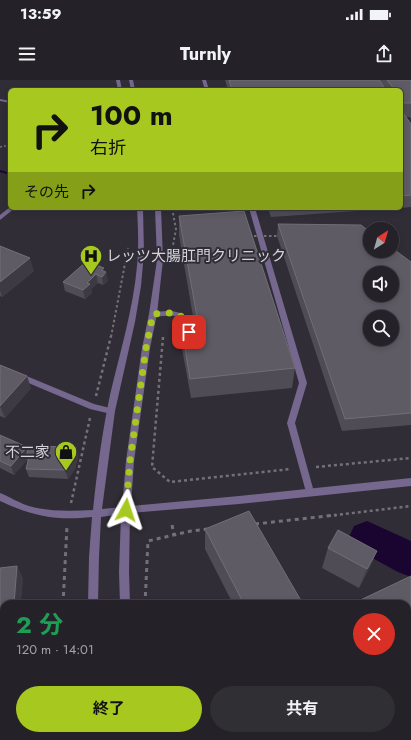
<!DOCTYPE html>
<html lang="ja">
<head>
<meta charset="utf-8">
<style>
	:root { --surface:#242228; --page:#302f34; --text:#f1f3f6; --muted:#a3a4a8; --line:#413f45; --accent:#a7c81f }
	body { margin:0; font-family:Jost,"Noto Sans JP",sans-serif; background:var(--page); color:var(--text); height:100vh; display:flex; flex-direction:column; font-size:15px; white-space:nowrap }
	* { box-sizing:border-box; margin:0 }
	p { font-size:13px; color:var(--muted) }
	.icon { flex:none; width:22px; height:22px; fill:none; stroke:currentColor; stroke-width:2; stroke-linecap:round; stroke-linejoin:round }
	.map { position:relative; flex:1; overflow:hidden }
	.drawer { position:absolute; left:0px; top:520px; width:411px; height:140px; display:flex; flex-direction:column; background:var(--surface); border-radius:12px 12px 0 0; box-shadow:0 2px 6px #0003,0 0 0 1px var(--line) }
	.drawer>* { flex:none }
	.top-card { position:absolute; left:8px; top:8px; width:395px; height:122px; border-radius:6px; box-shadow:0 2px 6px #0003,0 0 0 1px var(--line); background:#a7c81f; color:#111; overflow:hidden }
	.needle { width:26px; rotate:37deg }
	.fabs { position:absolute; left:363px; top:142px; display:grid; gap:8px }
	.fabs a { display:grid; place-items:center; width:36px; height:36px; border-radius:50%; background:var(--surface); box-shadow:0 2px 6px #0003,0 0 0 1px var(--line); font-size:20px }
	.pin { position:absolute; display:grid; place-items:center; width:34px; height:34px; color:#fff; margin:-17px; border-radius:8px; box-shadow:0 2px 6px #0006 }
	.me { position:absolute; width:44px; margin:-22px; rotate:5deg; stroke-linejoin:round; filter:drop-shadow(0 0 3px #0008) }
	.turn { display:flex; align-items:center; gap:14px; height:84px; padding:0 16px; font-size:18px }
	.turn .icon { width:52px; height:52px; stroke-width:2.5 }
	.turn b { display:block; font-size:28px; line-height:34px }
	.then { display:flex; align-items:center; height:38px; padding:0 16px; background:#0003; gap:8px; font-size:15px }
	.round { display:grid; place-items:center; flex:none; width:42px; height:42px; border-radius:21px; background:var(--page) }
	.overview { display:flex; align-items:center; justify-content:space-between; height:68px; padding:0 16px }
	h1 { font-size:24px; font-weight:700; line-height:30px; color:#1e9e55 }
	.cta { display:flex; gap:8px; margin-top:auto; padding:8px 16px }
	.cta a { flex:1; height:46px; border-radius:24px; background:var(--accent); color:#111; font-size:16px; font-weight:700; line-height:46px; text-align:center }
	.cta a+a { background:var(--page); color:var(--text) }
	.status { display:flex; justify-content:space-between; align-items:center; height:28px; padding:0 20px; background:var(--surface); direction:ltr }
	.status svg { height:11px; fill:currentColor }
	header { display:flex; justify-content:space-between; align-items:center; height:52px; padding:0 16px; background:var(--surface); font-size:18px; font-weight:700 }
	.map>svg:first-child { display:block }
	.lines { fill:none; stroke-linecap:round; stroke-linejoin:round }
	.stream { fill:#1a0530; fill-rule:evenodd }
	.river { fill:#1a0530; fill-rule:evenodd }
	.path-far3 { stroke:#737178; stroke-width:1.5; stroke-dasharray:2 2; stroke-linecap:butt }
	.path-far2 { stroke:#737178; stroke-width:2; stroke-dasharray:2.5 2.5; stroke-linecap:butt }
	.path-far1 { stroke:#737178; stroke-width:2.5; stroke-dasharray:3 3; stroke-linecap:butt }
	.path { stroke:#737178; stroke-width:3; stroke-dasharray:4 4; stroke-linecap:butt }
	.service { fill:#75678e; fill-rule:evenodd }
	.minor { fill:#75678e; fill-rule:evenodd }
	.tertiary { fill:#75678e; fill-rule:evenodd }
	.path-bridge { stroke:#737178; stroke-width:2; stroke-dasharray:2.5 2.5; stroke-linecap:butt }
	.wall { fill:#4f4c56 }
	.shaded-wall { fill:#3d3a43 }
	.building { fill:#5e5b64; stroke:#706e77; fill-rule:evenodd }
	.route { stroke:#a7c81f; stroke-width:7; stroke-dasharray:0 12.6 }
	.labels { text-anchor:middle; stroke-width:4; stroke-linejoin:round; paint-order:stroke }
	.poi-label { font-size:15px; fill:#d6d4da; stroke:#302d36; text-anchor:start }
</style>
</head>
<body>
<div class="status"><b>13:59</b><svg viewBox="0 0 49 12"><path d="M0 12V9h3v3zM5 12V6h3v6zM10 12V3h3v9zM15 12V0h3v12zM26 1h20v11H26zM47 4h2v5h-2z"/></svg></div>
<header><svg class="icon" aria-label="menu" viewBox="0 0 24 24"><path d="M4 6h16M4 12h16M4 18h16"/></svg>Turnly<svg class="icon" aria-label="share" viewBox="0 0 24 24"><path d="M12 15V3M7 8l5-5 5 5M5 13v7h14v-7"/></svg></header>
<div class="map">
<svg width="411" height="660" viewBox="0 0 411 660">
	<rect width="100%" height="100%" fill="#302d36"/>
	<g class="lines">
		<polygon class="stream" points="0,90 10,93 10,95 0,92"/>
		<polygon class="river" points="367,441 411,461 411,497 398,492 354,468 349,457 354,446"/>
		<polyline class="path-far3" points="0,67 10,65"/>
		<g class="path-far2">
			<polyline points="172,128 176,149 172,171"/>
			<polyline points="111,257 128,168"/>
		</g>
		<g class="path-far1">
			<polyline points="163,257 152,387 170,402 291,389"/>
			<polyline points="96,316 111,256"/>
			<polyline points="316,387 411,378"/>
			<polyline points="71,423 90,338"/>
			<polyline points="328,436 411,426"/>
		</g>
		<g class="path">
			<polyline points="255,444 336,435"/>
			<polyline points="172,445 174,455"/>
			<polyline points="63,524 67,446"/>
			<polyline points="145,524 148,461 191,451 208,449"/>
			<polyline points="407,622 411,620"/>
			<polyline points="61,656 62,660"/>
			<polyline points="160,656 161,660"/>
			<polyline points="344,660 351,656"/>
		</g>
		<g class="service">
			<polygon points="202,0 206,0 209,10 205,10"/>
			<polygon points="249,128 255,128 307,303 295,343 314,412 313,415 310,416 307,415 306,412 287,343 299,303"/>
			<path d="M167,231C184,231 188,238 193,253L192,255H186C184,250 183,244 180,240C172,230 157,241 149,234L153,232Z"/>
		</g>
		<g class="minor">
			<polygon points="0,19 10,21 10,23 0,21"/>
			<polygon points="10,127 10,128 15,128 0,140 0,135"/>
			<polygon points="0,285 94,324 114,329 115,331 114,333 111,334 90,329 0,291"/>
		</g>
		<g class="tertiary">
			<polygon points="116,0 120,0 122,10 118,10"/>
			<polygon points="129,0 133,0 135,10 131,10"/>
			<path d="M137,128H143L144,173L141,206L135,242L115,331L102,429L122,427L126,381L142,268L149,234L157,180L155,128H161L163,180L157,234L150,268L134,381L131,426L239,416L411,398V406L239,424L130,433L129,492L130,524H120L119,492L121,434L101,437L99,477L98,524H88L89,477L92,437C56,441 32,436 0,421V413C10,417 19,423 29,426C50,432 72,431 93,430C97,391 102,353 110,315C120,272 133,230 137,186C139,167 138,147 137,128Z"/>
			<rect x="94" y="656" width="12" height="4"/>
			<rect x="131" y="656" width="12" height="4"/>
		</g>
		<polyline class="path-bridge" points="249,156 277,156"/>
	</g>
	<g class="wall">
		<polygon points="225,0 411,0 411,39 410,37 406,37 411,44 411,127 401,128 401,10 228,10"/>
		<polygon points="268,128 400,128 271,137"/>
		<polygon points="179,136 295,288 292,308 191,318 181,263 181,243 194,242 179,155"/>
		<polygon points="278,144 411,182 411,345 342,351 277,156"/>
		<polygon points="0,166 34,191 2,217 0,216"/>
		<polygon points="104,192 108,201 103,205 98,203 91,209 92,213 85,219 65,211 63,202"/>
		<polygon points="0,285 31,308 5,338 0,336"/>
		<polygon points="0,355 28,369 76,367 78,376 75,389 68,399 29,397 26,389 28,382 27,380 14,395 0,388"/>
		<polygon points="205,449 303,524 233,524 205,469"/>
		<polygon points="328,468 377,471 368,491 359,508 322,488"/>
		<polygon points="17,486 23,499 4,524 4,545 0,546 0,488"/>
	</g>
	<g class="shaded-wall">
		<polygon points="30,178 34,191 2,217 0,210 0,202"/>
		<polygon points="104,188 104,194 106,192 108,201 103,205 101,190"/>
		<polygon points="96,194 98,203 91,209 92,213 85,219 83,210 87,203"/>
		<polygon points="27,296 31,308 5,338 0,326"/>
		<polygon points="27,367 30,376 26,377 27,380 14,395 11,386"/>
		<polygon points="76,367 78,376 75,389 68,399 65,390"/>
		<polygon points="377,471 368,491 359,508 367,489"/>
		<polygon points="17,486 23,499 21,524 14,524"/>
		<polygon points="411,558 411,569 407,571 407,560"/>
	</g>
	<g class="building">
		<polygon points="229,0 379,0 386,10 232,10"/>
		<polygon points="387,0 411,0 411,23 401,23 401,10 395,10"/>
		<polygon points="401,30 411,44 411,115 401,116"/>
		<polygon points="244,131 295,288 190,299 181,243 198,242 179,136"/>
		<path d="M278,144L361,145L370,152V171H392V168L411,182V333L345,339ZM370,193H392V215H370ZM370,237H392V259H370Z"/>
		<polygon points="0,166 30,178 0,202"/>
		<polygon points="87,181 104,188 101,190 106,192 102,197 96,194 87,203 90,204 83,210 63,202"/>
		<polygon points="0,285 27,296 0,326"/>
		<polygon points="0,355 27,367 11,386 0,381"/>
		<polygon points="29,366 76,367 73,381 65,390 26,389 29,377 26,377"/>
		<polygon points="249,431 303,524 244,524 205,449"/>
		<polygon points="338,450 377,471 367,489 328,468"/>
		<polygon points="17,486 14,524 4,524 4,533 0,533 0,488"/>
		<polygon points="411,496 411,558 407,560 407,524 352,524"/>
	</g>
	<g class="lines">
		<path class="route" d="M126,430L130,381L146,268L153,234C175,233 181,228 189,252"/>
	</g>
	<defs>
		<g id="hospital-pin" transform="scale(1.15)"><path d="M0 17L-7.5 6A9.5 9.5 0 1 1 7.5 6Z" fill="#a7c81f" stroke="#302d36"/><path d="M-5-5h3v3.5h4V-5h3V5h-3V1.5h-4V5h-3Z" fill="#111"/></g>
		<g id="shop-pin" transform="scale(1.15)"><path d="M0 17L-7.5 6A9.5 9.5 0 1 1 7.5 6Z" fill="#a7c81f" stroke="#302d36"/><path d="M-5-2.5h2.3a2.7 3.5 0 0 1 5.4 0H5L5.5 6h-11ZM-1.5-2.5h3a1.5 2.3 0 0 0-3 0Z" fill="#111"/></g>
	</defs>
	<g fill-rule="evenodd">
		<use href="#hospital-pin" x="91" y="176"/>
		<use href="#shop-pin" x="66" y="372"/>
	</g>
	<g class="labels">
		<g class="poi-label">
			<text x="106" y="181">レッツ大腸肛門クリニック</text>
			<text x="50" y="377" text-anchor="end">不二家</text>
		</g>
	</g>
</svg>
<div class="fabs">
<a><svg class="needle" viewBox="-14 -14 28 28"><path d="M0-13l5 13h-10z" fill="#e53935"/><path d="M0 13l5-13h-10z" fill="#a3a4a8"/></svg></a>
<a><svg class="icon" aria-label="sound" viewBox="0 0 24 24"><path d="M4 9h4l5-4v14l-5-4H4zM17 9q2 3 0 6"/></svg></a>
<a><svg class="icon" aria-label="search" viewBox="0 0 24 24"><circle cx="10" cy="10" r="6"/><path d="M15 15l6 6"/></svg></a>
</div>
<div class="pin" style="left:189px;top:252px;background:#d93025"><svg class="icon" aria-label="arrive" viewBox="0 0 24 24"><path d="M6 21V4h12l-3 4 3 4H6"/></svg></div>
<svg class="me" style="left:126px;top:430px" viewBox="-20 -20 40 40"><path d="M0-17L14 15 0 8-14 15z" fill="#a7c81f" stroke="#fff" stroke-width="4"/></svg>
<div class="top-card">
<div class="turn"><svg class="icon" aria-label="right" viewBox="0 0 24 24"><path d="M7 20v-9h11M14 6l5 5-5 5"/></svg><div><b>100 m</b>右折</div></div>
<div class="then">その先<svg class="icon" aria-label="right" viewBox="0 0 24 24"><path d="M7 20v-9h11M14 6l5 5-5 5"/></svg></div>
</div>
<section class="drawer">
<div class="overview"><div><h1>2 分</h1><p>120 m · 14:01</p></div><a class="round" style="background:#d93025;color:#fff"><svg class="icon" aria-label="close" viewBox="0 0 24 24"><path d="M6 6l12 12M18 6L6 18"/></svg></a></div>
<div class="cta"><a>終了</a><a>共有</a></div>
</section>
</div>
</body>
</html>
